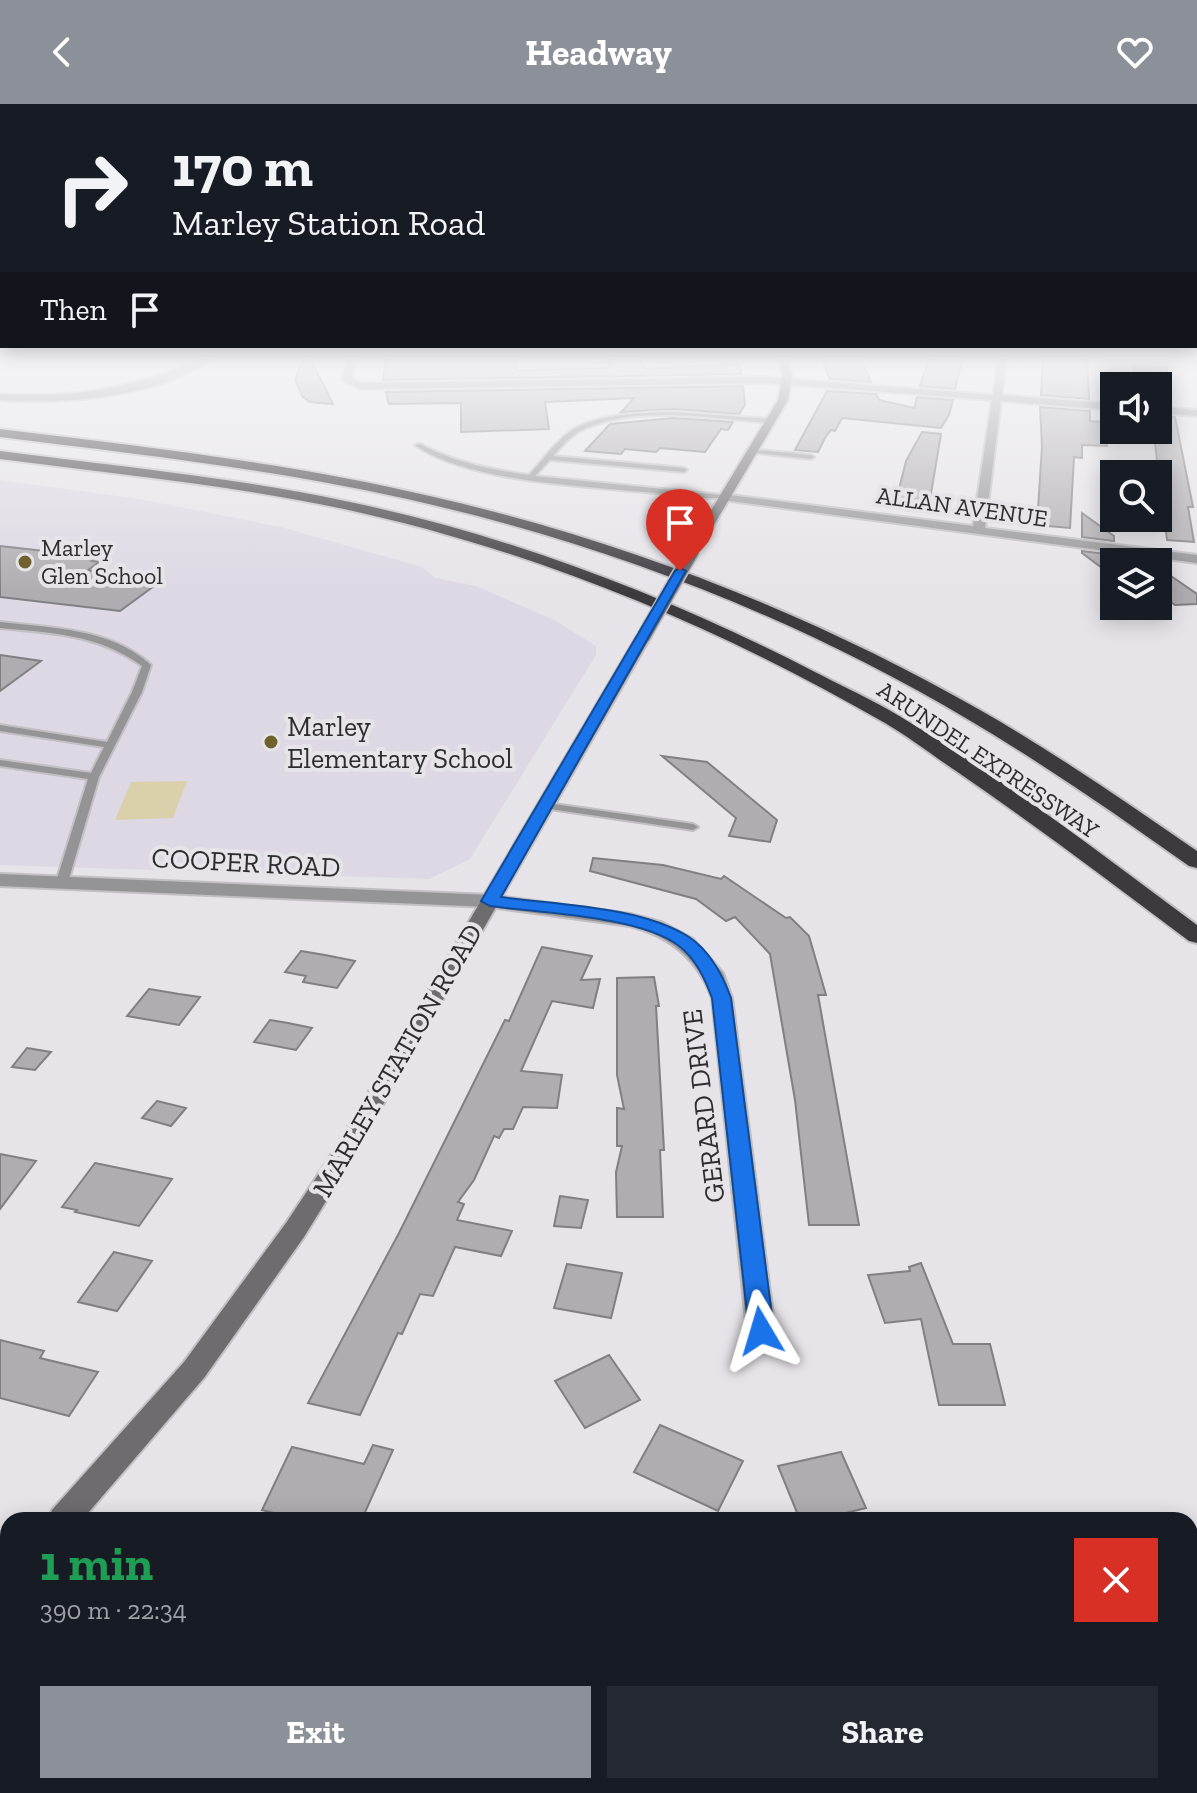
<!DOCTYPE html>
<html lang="en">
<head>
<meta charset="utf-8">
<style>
	:root { --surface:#171b24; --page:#242831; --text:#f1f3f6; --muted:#9ea1a6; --accent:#8c9099 }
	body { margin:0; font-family:"Zilla Slab",serif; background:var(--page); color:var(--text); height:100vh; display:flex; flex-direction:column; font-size:30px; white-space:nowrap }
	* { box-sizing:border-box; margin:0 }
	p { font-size:26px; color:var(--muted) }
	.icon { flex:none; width:44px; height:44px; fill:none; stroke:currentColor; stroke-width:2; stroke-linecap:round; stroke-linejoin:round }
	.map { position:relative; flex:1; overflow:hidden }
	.details { position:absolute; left:0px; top:1408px; width:1198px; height:282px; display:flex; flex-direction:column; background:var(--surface); border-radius:24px 24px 0 0; box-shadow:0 4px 20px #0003 }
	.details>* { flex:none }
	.hud { position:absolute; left:0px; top:0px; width:1198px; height:244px; box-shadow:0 4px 20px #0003; background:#171b24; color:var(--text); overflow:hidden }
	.controls { position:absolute; left:1100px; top:268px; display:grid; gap:16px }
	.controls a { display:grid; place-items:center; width:72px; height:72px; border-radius:0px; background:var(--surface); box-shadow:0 4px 20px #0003; font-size:40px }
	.pin { position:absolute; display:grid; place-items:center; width:68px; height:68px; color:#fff; margin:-82px -34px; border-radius:50% 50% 50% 0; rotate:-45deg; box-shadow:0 0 8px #0007 }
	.pin .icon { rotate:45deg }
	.me { position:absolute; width:88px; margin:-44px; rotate:353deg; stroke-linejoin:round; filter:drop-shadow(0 0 6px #0008) }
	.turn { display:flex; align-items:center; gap:28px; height:168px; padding:0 40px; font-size:36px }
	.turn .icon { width:104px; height:104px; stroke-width:2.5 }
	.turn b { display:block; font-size:56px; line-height:68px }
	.then { display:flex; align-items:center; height:76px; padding:0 40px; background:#0003; gap:16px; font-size:30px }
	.round { display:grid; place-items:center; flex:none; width:84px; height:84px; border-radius:0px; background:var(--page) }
	.head { display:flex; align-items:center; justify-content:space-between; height:136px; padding:0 40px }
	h1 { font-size:48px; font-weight:700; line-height:60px; color:#1e9e55 }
	.primary-button { display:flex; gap:16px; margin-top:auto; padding:16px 40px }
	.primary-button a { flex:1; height:92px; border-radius:0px; background:var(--accent); color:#fff; font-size:32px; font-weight:700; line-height:92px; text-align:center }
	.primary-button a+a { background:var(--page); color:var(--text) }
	header { display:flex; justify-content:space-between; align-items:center; height:104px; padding:0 40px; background:var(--accent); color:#fff; font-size:36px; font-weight:700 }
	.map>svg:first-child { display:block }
	.built { fill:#ddd8e3 }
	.green { fill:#dad0ac }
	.building { fill:#afadb1; stroke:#817f83; stroke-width:2 }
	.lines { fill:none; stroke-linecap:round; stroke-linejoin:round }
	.lane-casing { stroke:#c1bfc3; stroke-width:4 }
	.street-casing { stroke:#c1bfc3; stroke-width:4 }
	.secondary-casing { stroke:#c1bfc3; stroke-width:4 }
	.highway-casing { stroke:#c1bfc3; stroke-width:4 }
	.lane { fill:#949395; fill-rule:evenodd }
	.street { fill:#949395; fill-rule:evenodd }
	.secondary { fill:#6e6c6f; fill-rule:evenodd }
	.highway { fill:#3c3a3e; fill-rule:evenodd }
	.secondary-bridge-casing { stroke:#c1bfc3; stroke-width:16; stroke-linecap:butt }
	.secondary-bridge { stroke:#6e6c6f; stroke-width:13 }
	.route { fill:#1a73e8; stroke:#114b97; stroke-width:2 }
	.poi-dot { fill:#6f622f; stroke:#e6e4e8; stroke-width:3 }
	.labels { text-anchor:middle; stroke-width:8; stroke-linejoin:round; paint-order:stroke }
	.far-street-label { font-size:24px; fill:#2d2c2e; stroke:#e6e4e8 }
	.far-poi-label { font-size:24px; fill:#2d2c2e; stroke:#e6e4e8; text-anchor:start }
	.poi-label { font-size:28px; fill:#2d2c2e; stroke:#e6e4e8; text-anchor:start }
	.street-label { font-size:28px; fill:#2d2c2e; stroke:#e6e4e8 }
</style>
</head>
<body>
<header><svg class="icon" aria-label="back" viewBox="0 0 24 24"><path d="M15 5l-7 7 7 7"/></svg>Headway<svg class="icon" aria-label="heart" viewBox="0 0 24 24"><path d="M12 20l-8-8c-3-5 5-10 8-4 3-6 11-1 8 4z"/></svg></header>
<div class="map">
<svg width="1197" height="1689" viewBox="0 0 1197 1689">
	<rect width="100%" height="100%" fill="#e6e4e8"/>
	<polygon class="built" points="0,376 139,395 281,423 422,463 435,474 476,482 554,516 596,542 596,551 470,755 429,775 0,761"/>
	<polygon class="green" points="187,677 173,714 115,716 131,678"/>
	<g class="building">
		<polygon points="304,252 309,252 333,300 310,298 303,293 295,276"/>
		<polygon points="387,252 517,252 516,266 534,266 610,264 606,252 640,252 645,265 740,260 741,270 383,276"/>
		<polygon points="930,252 963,252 955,285 920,282"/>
		<polygon points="1043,252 1087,252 1089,295 1041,291"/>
		<polygon points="1132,252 1168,252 1166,276 1135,274"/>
		<polygon points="822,254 860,254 871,278 830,275"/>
		<polygon points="743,282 745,301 739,310 674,305 621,308 634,294 545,298 549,325 461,328 461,299 389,300 386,288"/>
		<polygon points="827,287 876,290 879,296 914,304 917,293 953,296 949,311 941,324 842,314 835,327 831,326 826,332 818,348 795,346"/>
		<polygon points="1040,303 1090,307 1090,317 1104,318 1107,342 1082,341 1082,354 1074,353 1070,424 1037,421 1042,342"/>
		<polygon points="1158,312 1175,313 1193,403 1188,403 1194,438 1167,436 1154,332 1158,332"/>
		<polygon points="673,314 733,318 728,326 721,325 705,348 660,344 656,348 625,345 621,350 585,347 610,320"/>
		<polygon points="922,328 941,330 928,408 904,406 905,398 896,397 906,357"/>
		<polygon points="1082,409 1114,432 1114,437 1082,433"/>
		<polygon points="0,442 98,453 92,457 99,458 88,466 161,477 120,507 0,493"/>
		<polygon points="1082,447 1114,451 1114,473 1082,449"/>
		<polygon points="1158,463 1197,490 1197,500 1175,501 1158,489"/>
		<polygon points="0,551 41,557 0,587"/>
		<polygon points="662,652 707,658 777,716 770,738 729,732 736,714"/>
		<polygon points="593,754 663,761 721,775 724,772 786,814 790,813 809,832 826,891 818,891 859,1121 809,1121 795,996 770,850 735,813 726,817 696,795 590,767"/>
		<polygon points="542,843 592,852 581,876 600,875 593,904 552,897 521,967 562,971 557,1004 523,1003 513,1025 504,1025 499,1034 494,1032 474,1076 458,1098 464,1100 457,1116 512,1127 501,1152 455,1143 433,1192 420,1190 402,1230 398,1229 360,1311 308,1299 399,1129 505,916 509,917"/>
		<polygon points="301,847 325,851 355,857 337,884 303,878 306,872 285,868"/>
		<polygon points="654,873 659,902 656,902 664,1046 660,1046 663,1113 617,1113 616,1068 622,1042 617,1042 617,1004 624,1005 617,971 617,874"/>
		<polygon points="149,885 179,890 200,893 179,921 127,912"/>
		<polygon points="270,916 288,919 312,924 296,946 254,938"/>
		<polygon points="27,944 51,948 35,966 12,963"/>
		<polygon points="157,997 186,1004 171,1022 142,1014"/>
		<polygon points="0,1050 36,1057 0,1105"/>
		<polygon points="95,1059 172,1075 139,1122 75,1108 77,1106 62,1103"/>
		<polygon points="560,1092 588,1096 581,1124 554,1122"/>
		<polygon points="114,1148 152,1157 117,1207 78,1198"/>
		<polygon points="921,1159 953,1240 990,1240 1005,1301 939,1301 921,1215 885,1219 868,1171 910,1167 909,1163"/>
		<polygon points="567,1160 622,1169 611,1214 554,1204"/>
		<polygon points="0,1236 44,1247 40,1254 98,1268 69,1312 0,1294"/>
		<polygon points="609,1251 640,1296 585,1324 555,1277"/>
		<polygon points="660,1321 743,1357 718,1407 634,1368"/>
		<polygon points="373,1341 393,1346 362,1415 301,1416 262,1406 292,1343 364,1360"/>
		<polygon points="841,1348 866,1404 817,1416 800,1416 778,1362"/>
	</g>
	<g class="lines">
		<g class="lane-casing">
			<g id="lane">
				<path d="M674,308L770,315L773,317L770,319C713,314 633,300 580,327C569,333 561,343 553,352L684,364L687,366L684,368L550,356L535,372L722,391L725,393L724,394C698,395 670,390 644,388C582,382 465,377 415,341L420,340C454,358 491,366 529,371C542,357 553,341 568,329C594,309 643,309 674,308Z"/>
				<polygon points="749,345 811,351 814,353 811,355 747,348 747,346"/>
				<path d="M0,518C51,524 111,524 151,561L142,588L99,673L68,778L62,781L56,778L88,675L0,662V656L91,669L104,643L0,627V621L107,638L132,588L142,562C98,530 52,529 0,524Z"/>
				<polygon points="547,699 693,720 698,723 693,726 543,704 542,702 543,700"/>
			</g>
		</g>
		<g class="street-casing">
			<g id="street">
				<path d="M206,252H216C161,294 67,300 0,296V290C73,295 140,284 206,252Z"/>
				<polygon points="348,252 356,252 352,275 361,279 767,273 993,291 999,252 1007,252 1002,291 1114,300 1114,306 1001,297 985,424 1197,451 1197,459 722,396 716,393 722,390 973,422 992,296 767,279 360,285 342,276"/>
				<polygon points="1158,303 1197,306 1197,312 1158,309"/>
				<path d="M0,770L490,791L630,810L661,818L693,835L723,869L732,894L775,1227L771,1235L761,1238L751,1235L747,1227L712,894C698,855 670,832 630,822L490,803L0,782Z"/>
			</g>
		</g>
		<g class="secondary-casing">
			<g id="secondary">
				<polygon points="779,252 787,252 792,273 788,296 699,446 689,449 687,446 778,296 782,273"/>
				<polygon points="644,528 651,532 349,1060 304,1133 204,1274 82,1416 48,1416 52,1406 184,1258 286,1119 333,1048 637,532"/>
				<polygon points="8,1463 8,1498 0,1501 0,1466"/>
			</g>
		</g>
		<g class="highway-casing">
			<g id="highway">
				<path d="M0,325C145,343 291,359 434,393C625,437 810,509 980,606C1055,649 1126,698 1197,747V764L1189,762C1117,711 1045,661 969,616C803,517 620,445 433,401C290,367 145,351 0,333Z"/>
				<path d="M0,347C115,362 232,373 345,397C509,431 665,491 813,567C842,582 873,596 901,613C1004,675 1100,749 1197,821V839L1189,837C1112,779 1035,721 956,667C932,651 909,633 885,619C717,522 534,446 344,405C231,381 115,370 0,355Z"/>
			</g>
		</g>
		<use href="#lane" class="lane"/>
		<use href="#street" class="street"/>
		<use href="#secondary" class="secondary"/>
		<use href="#highway" class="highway"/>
		<g class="secondary-bridge-casing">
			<polyline id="secondary-bridge" points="644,532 693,446"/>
		</g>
		<use href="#secondary-bridge" class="secondary-bridge"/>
	</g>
	<linearGradient id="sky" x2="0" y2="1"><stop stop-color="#90adbd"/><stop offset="0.52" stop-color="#f4f3f5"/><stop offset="1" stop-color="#f4f3f5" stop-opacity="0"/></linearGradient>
	<rect width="1197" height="488" fill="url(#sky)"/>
	<path class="route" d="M680,464L686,467L501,793C558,801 640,802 689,833C710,847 723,872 731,894L774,1227L770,1234L761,1237L752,1234L749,1227L712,894C705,875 696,855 679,842C640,812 539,809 490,802L481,797L675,467Z"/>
	<g class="poi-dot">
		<circle cx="25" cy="458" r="8"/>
		<circle cx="271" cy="638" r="8"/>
	</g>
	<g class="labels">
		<g class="far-street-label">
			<text transform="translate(962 403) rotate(8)" y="8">ALLAN AVENUE</text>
			<text transform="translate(988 656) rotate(34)" y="8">ARUNDEL EXPRESSWAY</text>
		</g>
		<g class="far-poi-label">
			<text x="41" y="452">Marley<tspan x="41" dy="28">Glen School</tspan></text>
		</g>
		<g class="poi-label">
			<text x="287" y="632">Marley<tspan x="287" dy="32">Elementary School</tspan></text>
		</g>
		<g class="street-label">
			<text transform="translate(246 758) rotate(3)" y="10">COOPER ROAD</text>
			<text transform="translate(397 956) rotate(-60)" y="10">MARLEY STATION ROAD</text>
			<text transform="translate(703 1002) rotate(-97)" y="10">GERARD DRIVE</text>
		</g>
	</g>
</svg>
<div class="controls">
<a><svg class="icon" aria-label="sound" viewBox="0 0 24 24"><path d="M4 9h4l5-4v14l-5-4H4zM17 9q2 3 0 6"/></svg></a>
<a><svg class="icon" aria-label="search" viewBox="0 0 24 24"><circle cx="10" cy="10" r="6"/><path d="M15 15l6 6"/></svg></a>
<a><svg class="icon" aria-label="layers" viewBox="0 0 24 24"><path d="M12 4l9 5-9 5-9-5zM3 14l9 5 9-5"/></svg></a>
</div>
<div class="pin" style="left:680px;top:467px;background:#d93025"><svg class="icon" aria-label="arrive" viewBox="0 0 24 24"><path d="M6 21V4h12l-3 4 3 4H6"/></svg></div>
<svg class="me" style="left:761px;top:1227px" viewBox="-20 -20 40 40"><path d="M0-17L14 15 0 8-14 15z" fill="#1a73e8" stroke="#fff" stroke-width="4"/></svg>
<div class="hud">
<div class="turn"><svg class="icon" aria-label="right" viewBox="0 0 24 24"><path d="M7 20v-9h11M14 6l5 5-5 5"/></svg><div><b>170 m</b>Marley Station Road</div></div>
<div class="then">Then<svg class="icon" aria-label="arrive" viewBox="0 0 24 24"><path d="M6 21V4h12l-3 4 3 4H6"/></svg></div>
</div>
<section class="details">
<div class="head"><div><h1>1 min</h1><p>390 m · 22:34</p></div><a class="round" style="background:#d93025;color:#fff"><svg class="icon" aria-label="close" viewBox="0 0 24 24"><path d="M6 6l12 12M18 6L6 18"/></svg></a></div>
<div class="primary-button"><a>Exit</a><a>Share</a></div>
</section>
</div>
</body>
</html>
